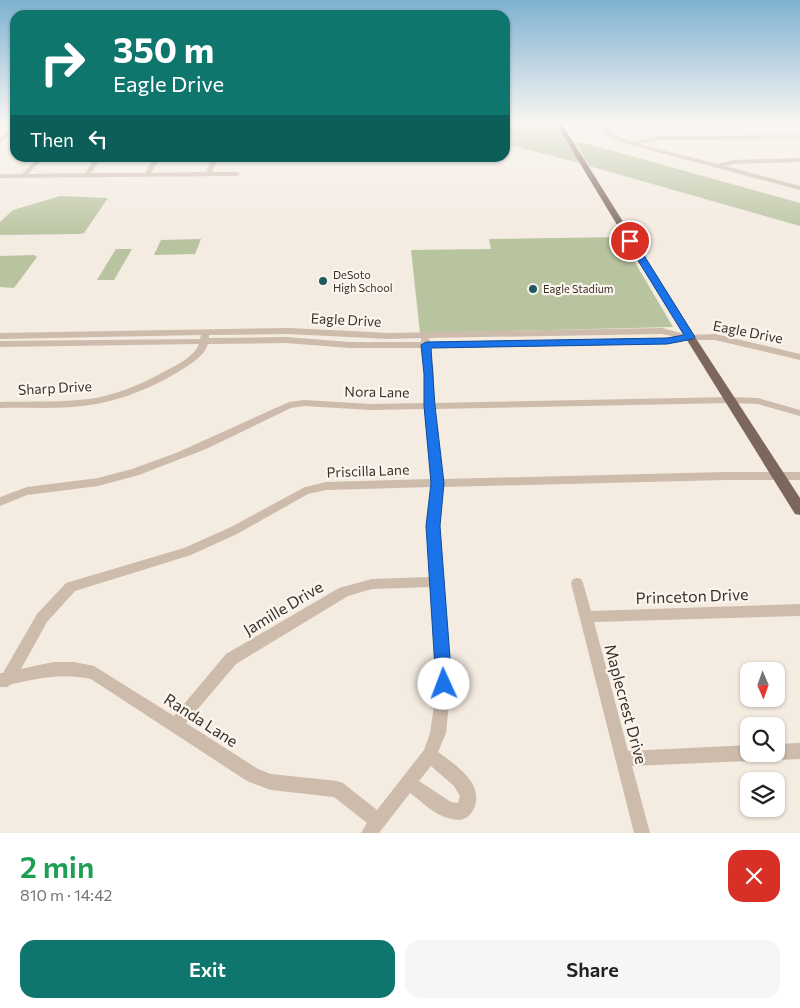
<!DOCTYPE html>
<html lang="en">
<head>
<meta charset="utf-8">
<style>
	:root { --surface:#fff; --page:#f6f6f6; --text:#202124; --muted:#757577; --accent:#0f766e }
	body { margin:0; font-family:Commissioner,sans-serif; background:var(--page); color:var(--text); height:100vh; display:flex; flex-direction:column; font-size:19px; white-space:nowrap }
	* { box-sizing:border-box; margin:0 }
	p { font-size:16px; color:var(--muted) }
	.icon { flex:none; width:28px; height:28px; fill:none; stroke:currentColor; stroke-width:2; stroke-linecap:round; stroke-linejoin:round }
	.map { position:relative; height:833px; overflow:hidden }
	.panel { display:flex; flex-direction:column; background:var(--surface); flex:1 }
	.panel>* { flex:none }
	.banner { position:absolute; left:10px; top:10px; width:500px; height:152px; border-radius:15px; box-shadow:0 1px 4px #0004; background:#0f766e; color:#fff; overflow:hidden }
	.needle { width:32px; rotate:178deg }
	.fabs { position:absolute; left:740px; top:662px; display:grid; gap:10px }
	.fabs a { display:grid; place-items:center; width:45px; height:45px; border-radius:10px; background:var(--surface); box-shadow:0 1px 4px #0004; font-size:25px }
	.pin { position:absolute; display:grid; place-items:center; width:42px; height:42px; color:#fff; margin:-21px; border:2px solid #fff; border-radius:50%; box-shadow:0 1px 5px #0007 }
	.me { position:absolute; width:55px; margin:-28px; rotate:358deg; stroke-linejoin:round; filter:drop-shadow(0 0 4px #0008) }
	.turn { display:flex; align-items:center; gap:18px; height:105px; padding:0 20px; font-size:22px }
	.turn .icon { width:65px; height:65px; stroke-width:2.5 }
	.turn b { display:block; font-size:35px; line-height:42px }
	.then { display:flex; align-items:center; height:48px; padding:0 20px; background:#0003; gap:10px; font-size:19px }
	.round { display:grid; place-items:center; flex:none; width:52px; height:52px; border-radius:15px; background:var(--page) }
	.summary { display:flex; align-items:center; justify-content:space-between; height:85px; padding:0 20px }
	h1 { font-size:30px; font-weight:600; line-height:38px; color:#1e9e55 }
	.action { display:flex; gap:10px; margin-top:auto; padding:10px 20px }
	.action a { flex:1; height:58px; border-radius:15px; background:var(--accent); color:#fff; font-size:20px; font-weight:600; line-height:58px; text-align:center }
	.action a+a { background:var(--page); color:var(--text) }
	.map>svg:first-child { display:block }
	.green { fill:#b8c4a0 }
	.lines { fill:none; stroke-linecap:round; stroke-linejoin:round }
	.minor { fill:#cdbbac; fill-rule:evenodd }
	.major { fill:#7d675c; fill-rule:evenodd }
	.route { fill:#1a73e8; stroke:#114b97 }
	.poi-dot { fill:#1f5a5e; stroke:#fbf5ee; stroke-width:2 }
	.labels { text-anchor:middle; stroke-width:4.5; stroke-linejoin:round; paint-order:stroke }
	.far-poi-label { font-size:11px; fill:#3b302b; stroke:#fbf5ee; text-anchor:start }
	.street-label { font-size:14px; fill:#3b302b; stroke:#fbf5ee }
	.near-street-label { font-size:16px; fill:#3b302b; stroke:#fbf5ee }
</style>
</head>
<body>
<div class="map">
<svg width="800" height="833" viewBox="0 0 800 833">
	<rect width="100%" height="100%" fill="#f4ebe1"/>
	<g class="green">
		<polygon points="505,124 554,124 580,163 505,144"/>
		<polygon points="575,142 588,144 800,203 800,226 589,166"/>
		<polygon points="60,196 108,198 84,233 79,234 0,235 0,222 13,210"/>
		<polygon points="620,237 673,327 420,333 411,250 491,249 489,239"/>
		<polygon points="201,239 195,254 154,255 161,240"/>
		<polygon points="116,249 132,249 114,280 97,280"/>
		<polygon points="34,255 37,257 14,288 0,287 0,256"/>
	</g>
	<g class="lines">
		<g class="minor">
			<polygon points="597,124 603,124 612,134 631,142 659,136 800,135 800,139 659,140 638,144 718,164 733,160 800,158 800,162 733,164 725,166 800,186 800,190 624,143 608,136"/>
			<polygon points="15,125 15,130 0,143 0,138"/>
			<polygon points="38,158 44,158 28,174 85,173 95,158 101,158 91,173 145,173 154,158 160,158 151,173 206,172 212,158 218,158 212,172 237,172 240,174 237,176 0,178 0,174 22,174"/>
			<path d="M289,328L389,333L662,328L688,335L715,334L800,354V360L715,340H690L667,344L430,348L434,374V403L731,397L758,398L800,410V416L758,404L731,403L434,409L443,479L725,472H800V480H725L443,487L439,526L451,685L446,733L438,752C456,765 488,786 472,812C466,821 458,821 448,818C435,815 421,801 410,793L379,833H361L367,823L334,797L271,790L247,781L91,679C62,673 41,678 12,684L7,687H0V673H3L37,614L66,583L184,548L229,528L305,487L326,482L432,479L424,409L371,410L304,406L291,408L206,449L139,475L98,486L27,495L0,506V497L27,487L98,478L132,469L176,453L289,402L304,400L371,404L424,403V374L422,348H350L286,343L208,344C204,357 189,365 178,372C153,387 124,399 96,404C64,410 32,407 0,408V402C32,401 64,403 96,398C122,393 148,381 171,368C181,363 195,355 199,344L0,347V341L200,339L201,335L0,339V333ZM289,334L389,339L421,338V342H350L286,337L209,338V335ZM662,334L676,337L667,338L430,342L429,338ZM432,487L427,526L430,577L372,579L339,588L226,654L174,716L94,666L74,662H53L21,669L47,622L75,591L191,555L237,534L308,494L326,490ZM431,587L437,685L430,733L424,750L377,810L343,783L337,781L271,774L258,769L186,723L236,664L348,596L372,589ZM431,766L454,786L460,796L458,803L451,802L419,781Z"/>
			<polygon points="577,578 581,579 583,583 591,611 800,604 800,616 594,622 628,751 749,745 749,754 756,754 754,758 749,761 632,766 650,833 634,833 571,583 573,579"/>
			<polygon points="800,743 800,759 776,760 771,757 769,754 776,754 776,744"/>
		</g>
		<polygon class="major" points="556,124 562,124 695,337 800,498 800,515 795,514 685,337"/>
	</g>
	<linearGradient id="sky" x2="0" y2="1"><stop stop-color="#7eb2d2"/><stop offset="0.51" stop-color="#faf6f2"/><stop offset="1" stop-color="#faf6f2" stop-opacity="0"/></linearGradient>
	<rect width="800" height="241" fill="url(#sky)"/>
	<polygon class="route" points="630,239 635,241 695,337 693,339 667,344 431,348 435,406 444,483 440,526 452,684 450,690 444,692 438,690 436,684 426,526 431,483 424,406 424,374 421,345 426,342 667,338 684,335 626,241"/>
	<g class="poi-dot">
		<circle cx="323" cy="281" r="5"/>
		<circle cx="533" cy="289" r="5"/>
	</g>
	<g class="labels">
		<g class="far-poi-label">
			<text x="333" y="279">DeSoto<tspan x="333" dy="13">High School</tspan></text>
			<text x="543" y="293">Eagle Stadium</text>
		</g>
		<g class="street-label">
			<text transform="translate(346 320) rotate(3)" y="5">Eagle Drive</text>
			<text transform="translate(748 332) rotate(11)" y="5">Eagle Drive</text>
			<text transform="translate(55 388) rotate(-3)" y="5">Sharp Drive</text>
			<text transform="translate(377 392) rotate(1)" y="5">Nora Lane</text>
			<text transform="translate(368 471) rotate(-2)" y="5">Priscilla Lane</text>
		</g>
		<g class="near-street-label">
			<text transform="translate(692 596) rotate(-2)" y="6">Princeton Drive</text>
			<text transform="translate(283 608) rotate(-31)" y="6">Jamille Drive</text>
			<text transform="translate(626 704) rotate(75)" y="6">Maplecrest Drive</text>
			<text transform="translate(201 720) rotate(33)" y="6">Randa Lane</text>
		</g>
	</g>
</svg>
<div class="fabs">
<a><svg class="needle" viewBox="-14 -14 28 28"><path d="M0-13l5 13h-10z" fill="#e53935"/><path d="M0 13l5-13h-10z" fill="#757577"/></svg></a>
<a><svg class="icon" aria-label="search" viewBox="0 0 24 24"><circle cx="10" cy="10" r="6"/><path d="M15 15l6 6"/></svg></a>
<a><svg class="icon" aria-label="layers" viewBox="0 0 24 24"><path d="M12 4l9 5-9 5-9-5zM3 14l9 5 9-5"/></svg></a>
</div>
<div class="pin" style="left:630px;top:241px;background:#d93025"><svg class="icon" aria-label="arrive" viewBox="0 0 24 24"><path d="M6 21V4h12l-3 4 3 4H6"/></svg></div>
<svg class="me" style="left:444px;top:684px" viewBox="-20 -20 40 40"><circle r="19" fill="#fff"/><path d="M0-13L10 11 0 6-10 11z" fill="#1a73e8"/></svg>
<div class="banner">
<div class="turn"><svg class="icon" aria-label="right" viewBox="0 0 24 24"><path d="M7 20v-9h11M14 6l5 5-5 5"/></svg><div><b>350 m</b>Eagle Drive</div></div>
<div class="then">Then<svg class="icon" aria-label="left" viewBox="0 0 24 24"><path d="M17 20v-9H6M10 6l-5 5 5 5"/></svg></div>
</div>
</div>
<section class="panel">
<div class="summary"><div><h1>2 min</h1><p>810 m · 14:42</p></div><a class="round" style="background:#d93025;color:#fff"><svg class="icon" aria-label="close" viewBox="0 0 24 24"><path d="M6 6l12 12M18 6L6 18"/></svg></a></div>
<div class="action"><a>Exit</a><a>Share</a></div>
</section>
</body>
</html>
